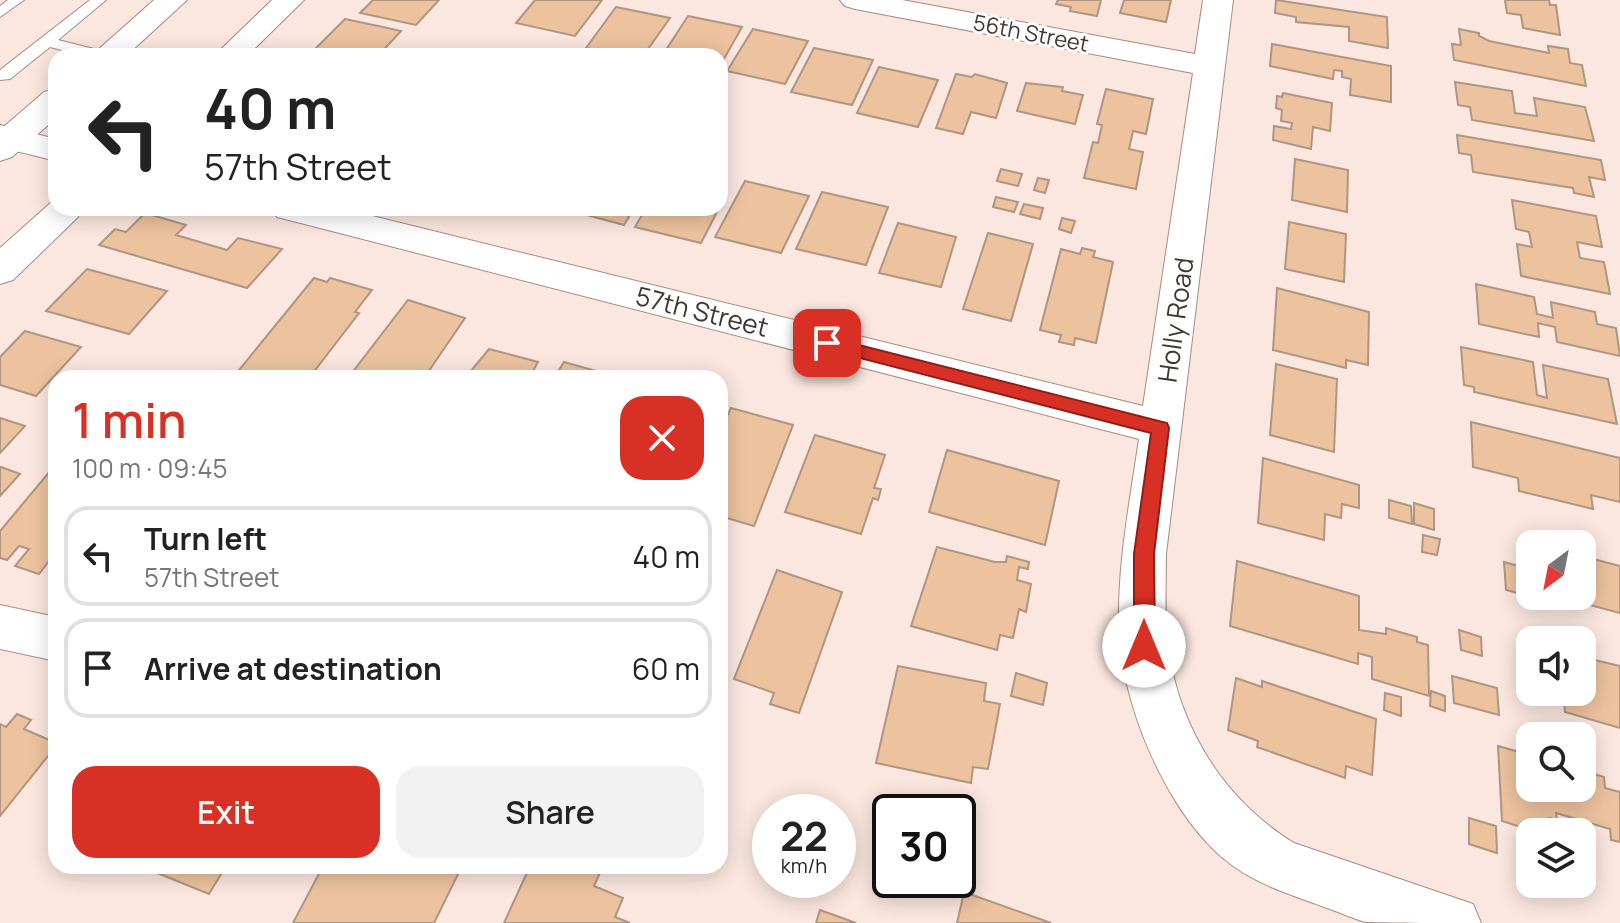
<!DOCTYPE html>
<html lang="en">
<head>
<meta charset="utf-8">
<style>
	:root { --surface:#fff; --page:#f2f2f2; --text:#222; --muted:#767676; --line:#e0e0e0; --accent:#d93025 }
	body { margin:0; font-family:Manrope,sans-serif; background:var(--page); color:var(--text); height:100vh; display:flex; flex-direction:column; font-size:30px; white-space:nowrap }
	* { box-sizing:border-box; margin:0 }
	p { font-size:26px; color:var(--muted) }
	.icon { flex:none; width:44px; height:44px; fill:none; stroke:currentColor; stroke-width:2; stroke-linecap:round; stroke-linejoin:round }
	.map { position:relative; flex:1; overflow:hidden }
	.sheet { position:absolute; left:48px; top:370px; width:680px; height:504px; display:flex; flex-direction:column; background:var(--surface); border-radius:24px; box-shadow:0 4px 20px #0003 }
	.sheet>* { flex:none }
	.guide { position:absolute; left:48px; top:48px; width:680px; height:168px; border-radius:24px; box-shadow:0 4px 20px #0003; background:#fff; color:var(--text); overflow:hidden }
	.needle { width:52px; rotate:212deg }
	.tools { position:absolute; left:1516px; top:530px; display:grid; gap:16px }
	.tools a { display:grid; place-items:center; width:80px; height:80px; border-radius:16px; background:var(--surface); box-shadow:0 4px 20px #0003; font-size:40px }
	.speed { position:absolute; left:752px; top:794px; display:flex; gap:16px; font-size:40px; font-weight:700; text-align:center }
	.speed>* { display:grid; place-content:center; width:104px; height:104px; border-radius:50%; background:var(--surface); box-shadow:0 4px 20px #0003; line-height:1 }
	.speed small { font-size:20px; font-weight:400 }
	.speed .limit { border:4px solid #111; border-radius:12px; background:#fff; color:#111 }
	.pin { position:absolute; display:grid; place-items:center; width:68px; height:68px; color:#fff; margin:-34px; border-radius:16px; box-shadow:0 4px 12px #0006 }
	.me { position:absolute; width:88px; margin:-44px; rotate:0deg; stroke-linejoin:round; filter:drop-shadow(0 0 6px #0008) }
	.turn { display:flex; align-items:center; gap:28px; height:168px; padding:0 24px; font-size:36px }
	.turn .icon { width:104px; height:104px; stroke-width:2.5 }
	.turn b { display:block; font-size:56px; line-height:68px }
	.round { display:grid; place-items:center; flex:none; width:84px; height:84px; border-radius:24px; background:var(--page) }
	.overview { display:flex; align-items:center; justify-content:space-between; height:136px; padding:0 24px }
	h1 { font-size:48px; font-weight:600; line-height:60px; color:var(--accent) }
	.action { display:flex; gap:16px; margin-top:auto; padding:16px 24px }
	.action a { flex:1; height:92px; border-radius:24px; background:var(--accent); color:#fff; font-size:32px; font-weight:600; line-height:92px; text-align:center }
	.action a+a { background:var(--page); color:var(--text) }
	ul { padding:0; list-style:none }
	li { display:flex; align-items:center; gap:24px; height:100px; margin:0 16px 12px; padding:0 8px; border:4px solid var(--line); border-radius:24px }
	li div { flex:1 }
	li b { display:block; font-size:30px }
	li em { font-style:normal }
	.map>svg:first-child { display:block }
	.building { fill:#edc39f; stroke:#ae9682; stroke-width:2 }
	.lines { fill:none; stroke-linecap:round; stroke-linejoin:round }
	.lane-casing { stroke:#a98b80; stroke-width:2 }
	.street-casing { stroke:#a98b80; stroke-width:2 }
	.highway-casing { stroke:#a98b80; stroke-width:2 }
	.lane { fill:#fff; fill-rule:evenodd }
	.street { fill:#fff; fill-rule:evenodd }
	.highway { fill:#fff; fill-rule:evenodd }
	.route { fill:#d93025; stroke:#8d1f18; stroke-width:2 }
	.labels { text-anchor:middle; stroke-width:6; stroke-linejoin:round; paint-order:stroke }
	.far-street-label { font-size:22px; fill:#423530; stroke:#fff }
	.street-label { font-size:26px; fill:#423530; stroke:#fff }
</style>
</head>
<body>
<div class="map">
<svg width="1620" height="923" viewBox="0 0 1620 923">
	<rect width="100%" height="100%" fill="#fbe7df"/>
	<g class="building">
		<polygon points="373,0 439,0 416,25 360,13"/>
		<polygon points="535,0 602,0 575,36 516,23"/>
		<polygon points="1058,0 1101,0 1097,16 1070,11 1071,7 1056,4"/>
		<polygon points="1124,0 1171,0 1166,22 1120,13"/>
		<polygon points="1276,0 1387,17 1388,48 1349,41 1349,27 1296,22 1296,17 1275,13"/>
		<polygon points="1505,0 1549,0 1550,5 1556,5 1560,35 1523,28 1521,15 1507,13"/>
		<polygon points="616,7 670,18 643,56 623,56 586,48"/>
		<polygon points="688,16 742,27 720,66 720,56 662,56"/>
		<polygon points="345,19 383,27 401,31 378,56 308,56"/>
		<polygon points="753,29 808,41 785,84 727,71"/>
		<polygon points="1459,29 1479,33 1479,36 1489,41 1549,53 1548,46 1568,49 1570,63 1582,65 1586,86 1454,60 1452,44 1461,45"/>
		<polygon points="1272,44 1391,66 1391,102 1350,95 1351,79 1342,77 1342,71 1334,70 1333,79 1270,66"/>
		<polygon points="814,48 873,60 852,105 791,92"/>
		<polygon points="879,67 938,80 918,127 857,113"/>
		<polygon points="956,74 972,77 975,74 1007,83 996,118 971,112 963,134 936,128"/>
		<polygon points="1455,82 1512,91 1515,113 1537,116 1534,98 1585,107 1594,141 1472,120 1470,107 1458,105"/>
		<polygon points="1026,83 1063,87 1062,91 1083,95 1075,124 1017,111"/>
		<polygon points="1106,89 1153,99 1146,134 1133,131 1129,149 1143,152 1136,189 1084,178 1093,142 1098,143 1102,125 1097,124"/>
		<polygon points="1283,93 1332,103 1330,131 1313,127 1311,149 1273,140 1274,126 1291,129 1292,123 1281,121 1282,110 1276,108 1277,96 1282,97"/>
		<polygon points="1457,135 1601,160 1605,180 1589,177 1594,197 1574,193 1573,188 1473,172 1471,155 1459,153"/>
		<polygon points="1295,159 1348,170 1347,212 1292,200"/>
		<polygon points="1001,169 1022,174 1018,186 997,181"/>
		<polygon points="1038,178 1049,180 1045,193 1034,190"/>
		<polygon points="745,181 809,196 781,253 715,237"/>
		<polygon points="822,192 888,207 866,265 796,249"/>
		<polygon points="996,197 1018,202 1014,212 993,207"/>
		<polygon points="1512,200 1596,216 1602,247 1577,242 1580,258 1604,262 1610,294 1521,276 1517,244 1532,247 1529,232 1516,229"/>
		<polygon points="1024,204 1043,208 1040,219 1020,214"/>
		<polygon points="561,208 634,208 624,225"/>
		<polygon points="646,208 719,208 701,243 635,227"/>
		<polygon points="145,213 186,225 176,235 227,250 238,238 282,249 247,288 99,245 115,229 126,232"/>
		<polygon points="1062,218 1075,221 1071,233 1059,229"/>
		<polygon points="1289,222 1346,234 1344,282 1285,269"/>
		<polygon points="898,223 956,237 941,287 879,273"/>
		<polygon points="988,233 1033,244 1011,321 963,309"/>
		<polygon points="1082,248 1095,251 1093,257 1113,262 1096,343 1075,338 1074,345 1059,342 1061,335 1040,330 1061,249 1080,254"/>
		<polygon points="87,269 167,291 129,334 46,311"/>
		<polygon points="314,278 327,282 330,278 372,290 355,312 359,313 309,378 245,378 235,375"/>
		<polygon points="1476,284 1534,297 1537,314 1553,318 1551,302 1595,312 1597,324 1616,328 1620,356 1557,342 1555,327 1538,323 1539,337 1479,324"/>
		<polygon points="1277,288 1369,312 1368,365 1346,360 1346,368 1273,350"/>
		<polygon points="408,300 465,318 424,378 348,378"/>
		<polygon points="25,331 81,347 36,396 0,385 0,357"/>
		<polygon points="1461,347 1533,362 1537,395 1547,398 1543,365 1608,379 1617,424 1474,392 1474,387 1464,385"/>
		<polygon points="489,349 538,362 529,378 466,377"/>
		<polygon points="564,362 621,378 554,378"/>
		<polygon points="1276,364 1337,379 1334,452 1270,435"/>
		<polygon points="731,408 793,425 754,526 720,516 720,432"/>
		<polygon points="0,418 25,426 0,453"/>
		<polygon points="1471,422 1620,458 1620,502 1591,495 1593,509 1519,491 1518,478 1473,467"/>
		<polygon points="815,435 885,455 874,488 881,489 878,500 873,498 861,534 785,512"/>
		<polygon points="947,450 1059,481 1045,545 929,512"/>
		<polygon points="1263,458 1359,485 1359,508 1342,504 1341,518 1325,514 1324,540 1258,523"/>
		<polygon points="56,464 56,552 39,574 15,566 29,549 19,546 7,560 0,558 0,531"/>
		<polygon points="1,467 20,474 0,496 0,468"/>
		<polygon points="1389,500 1411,506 1412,524 1389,518"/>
		<polygon points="1414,503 1434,509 1434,530 1414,524"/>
		<polygon points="1423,535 1440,539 1437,555 1422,552"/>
		<polygon points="937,547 995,562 1006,562 1007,556 1029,562 1028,569 1019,567 1017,580 1031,584 1026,612 1019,609 1013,638 1000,635 997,650 911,626"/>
		<polygon points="1582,556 1620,566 1620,613 1556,596 1582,596"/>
		<polygon points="1237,561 1359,596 1359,630 1386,634 1386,628 1417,637 1417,642 1428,645 1429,696 1372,679 1372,657 1358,653 1358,664 1230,626"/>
		<polygon points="1504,562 1530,569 1530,596 1536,598 1506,590"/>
		<polygon points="777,570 842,592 799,713 770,704 774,693 734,679"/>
		<polygon points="1459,630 1481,637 1482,656 1461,650"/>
		<polygon points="1582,657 1620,666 1620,728 1565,712 1563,692 1582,692"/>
		<polygon points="898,666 986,683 984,701 1000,704 988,769 973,767 971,783 876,763"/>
		<polygon points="1016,673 1047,683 1043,705 1011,696"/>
		<polygon points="1452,676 1497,688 1499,715 1454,703"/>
		<polygon points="1236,678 1262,687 1262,681 1376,719 1372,775 1346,766 1345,778 1257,747 1258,741 1228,730"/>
		<polygon points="1431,691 1445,696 1445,711 1430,706"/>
		<polygon points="1385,693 1401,697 1401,716 1384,710"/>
		<polygon points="17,714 31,720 24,729 54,742 56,739 56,746 0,816 0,724 6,727"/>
		<polygon points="1498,746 1530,755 1530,788 1582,788 1582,770 1604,777 1605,788 1620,792 1620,842 1611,840 1610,829 1556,813 1557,820 1549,818 1550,832 1536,832 1502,821"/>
		<polygon points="1469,818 1496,826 1497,853 1469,844"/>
		<polygon points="140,866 226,866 209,894"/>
		<polygon points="323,866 411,867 462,866 434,923 293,923"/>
		<polygon points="530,866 603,866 594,886 623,898 615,917 630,923 504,923"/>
		<polygon points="964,892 1051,923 957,923"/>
		<polygon points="820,910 856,923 816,923"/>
	</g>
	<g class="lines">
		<g class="lane-casing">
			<g id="lane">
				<polygon points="8,0 24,0 0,17 0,6"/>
				<polygon points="90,0 106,0 58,40 110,53 112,56 86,56 50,47 10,79 0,80 0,70"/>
			</g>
		</g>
		<g class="street-casing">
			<g id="street">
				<polygon points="272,0 304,0 247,56 214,56"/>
				<path d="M840,0H902L1195,54L1203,0H1233L1166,554C1166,585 1164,616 1168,647C1179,728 1224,800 1294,843L1473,904L1481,923C1452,923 1392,923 1366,922C1353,919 1340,912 1327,908C1294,896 1261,886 1233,866C1172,822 1127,717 1120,644C1115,576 1129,507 1139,439L289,220L277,217L272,208H340L1143,406L1193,73L855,9L845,6Z"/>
				<polygon points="0,125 56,139 56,161 0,147"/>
				<polygon points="56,198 56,208 83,208 78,217 13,280 0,284 0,248"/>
				<polygon points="0,605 56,617 56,661 0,649"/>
			</g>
		</g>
		<g class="highway-casing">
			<g id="highway">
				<polygon points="154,0 187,0 126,56 91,56"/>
				<polygon points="56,89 56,118 12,157 0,161 0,130 44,92"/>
			</g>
		</g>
		<use href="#lane" class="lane"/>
		<use href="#street" class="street"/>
		<use href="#highway" class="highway"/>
	</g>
	<polygon class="route" points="827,337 1167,423 1169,428 1154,554 1155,646 1152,653 1144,656 1137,653 1134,646 1134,554 1151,433 821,348 819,343 821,339"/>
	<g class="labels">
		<g class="far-street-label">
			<text transform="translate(1031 33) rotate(11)" y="8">56th Street</text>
		</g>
		<g class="street-label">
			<text transform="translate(702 312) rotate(14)" y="9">57th Street</text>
			<text transform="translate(1176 320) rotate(-82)" y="9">Holly Road</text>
		</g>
	</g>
</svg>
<div class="tools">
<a><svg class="needle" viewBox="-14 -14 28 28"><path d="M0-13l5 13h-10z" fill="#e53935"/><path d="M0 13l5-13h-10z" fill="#767676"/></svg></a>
<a><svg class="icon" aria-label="sound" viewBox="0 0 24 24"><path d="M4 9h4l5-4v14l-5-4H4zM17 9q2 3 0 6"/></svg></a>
<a><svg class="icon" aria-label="search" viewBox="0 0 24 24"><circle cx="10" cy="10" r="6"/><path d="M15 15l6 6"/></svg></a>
<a><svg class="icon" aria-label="layers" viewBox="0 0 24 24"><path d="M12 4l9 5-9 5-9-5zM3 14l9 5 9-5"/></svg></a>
</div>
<div class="speed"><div>22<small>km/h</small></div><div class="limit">30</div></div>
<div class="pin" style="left:827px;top:343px;background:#d93025"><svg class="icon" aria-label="arrive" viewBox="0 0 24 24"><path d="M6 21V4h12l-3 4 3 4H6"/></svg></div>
<svg class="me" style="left:1144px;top:646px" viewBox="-20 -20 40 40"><circle r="19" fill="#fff"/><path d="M0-13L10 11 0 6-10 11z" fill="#d93025"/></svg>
<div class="guide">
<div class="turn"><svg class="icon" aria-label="left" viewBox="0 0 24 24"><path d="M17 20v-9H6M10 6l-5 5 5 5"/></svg><div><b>40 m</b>57th Street</div></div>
</div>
<section class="sheet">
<div class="overview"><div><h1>1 min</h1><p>100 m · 09:45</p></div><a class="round" style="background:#d93025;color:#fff"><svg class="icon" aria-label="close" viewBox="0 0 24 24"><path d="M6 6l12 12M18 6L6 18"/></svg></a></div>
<ul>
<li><svg class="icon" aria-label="left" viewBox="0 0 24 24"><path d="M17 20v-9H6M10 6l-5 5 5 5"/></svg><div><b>Turn left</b><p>57th Street</p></div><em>40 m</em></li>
<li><svg class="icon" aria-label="arrive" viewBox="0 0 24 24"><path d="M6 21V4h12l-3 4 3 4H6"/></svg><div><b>Arrive at destination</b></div><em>60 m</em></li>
</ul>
<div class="action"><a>Exit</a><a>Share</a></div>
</section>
</div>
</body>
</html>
